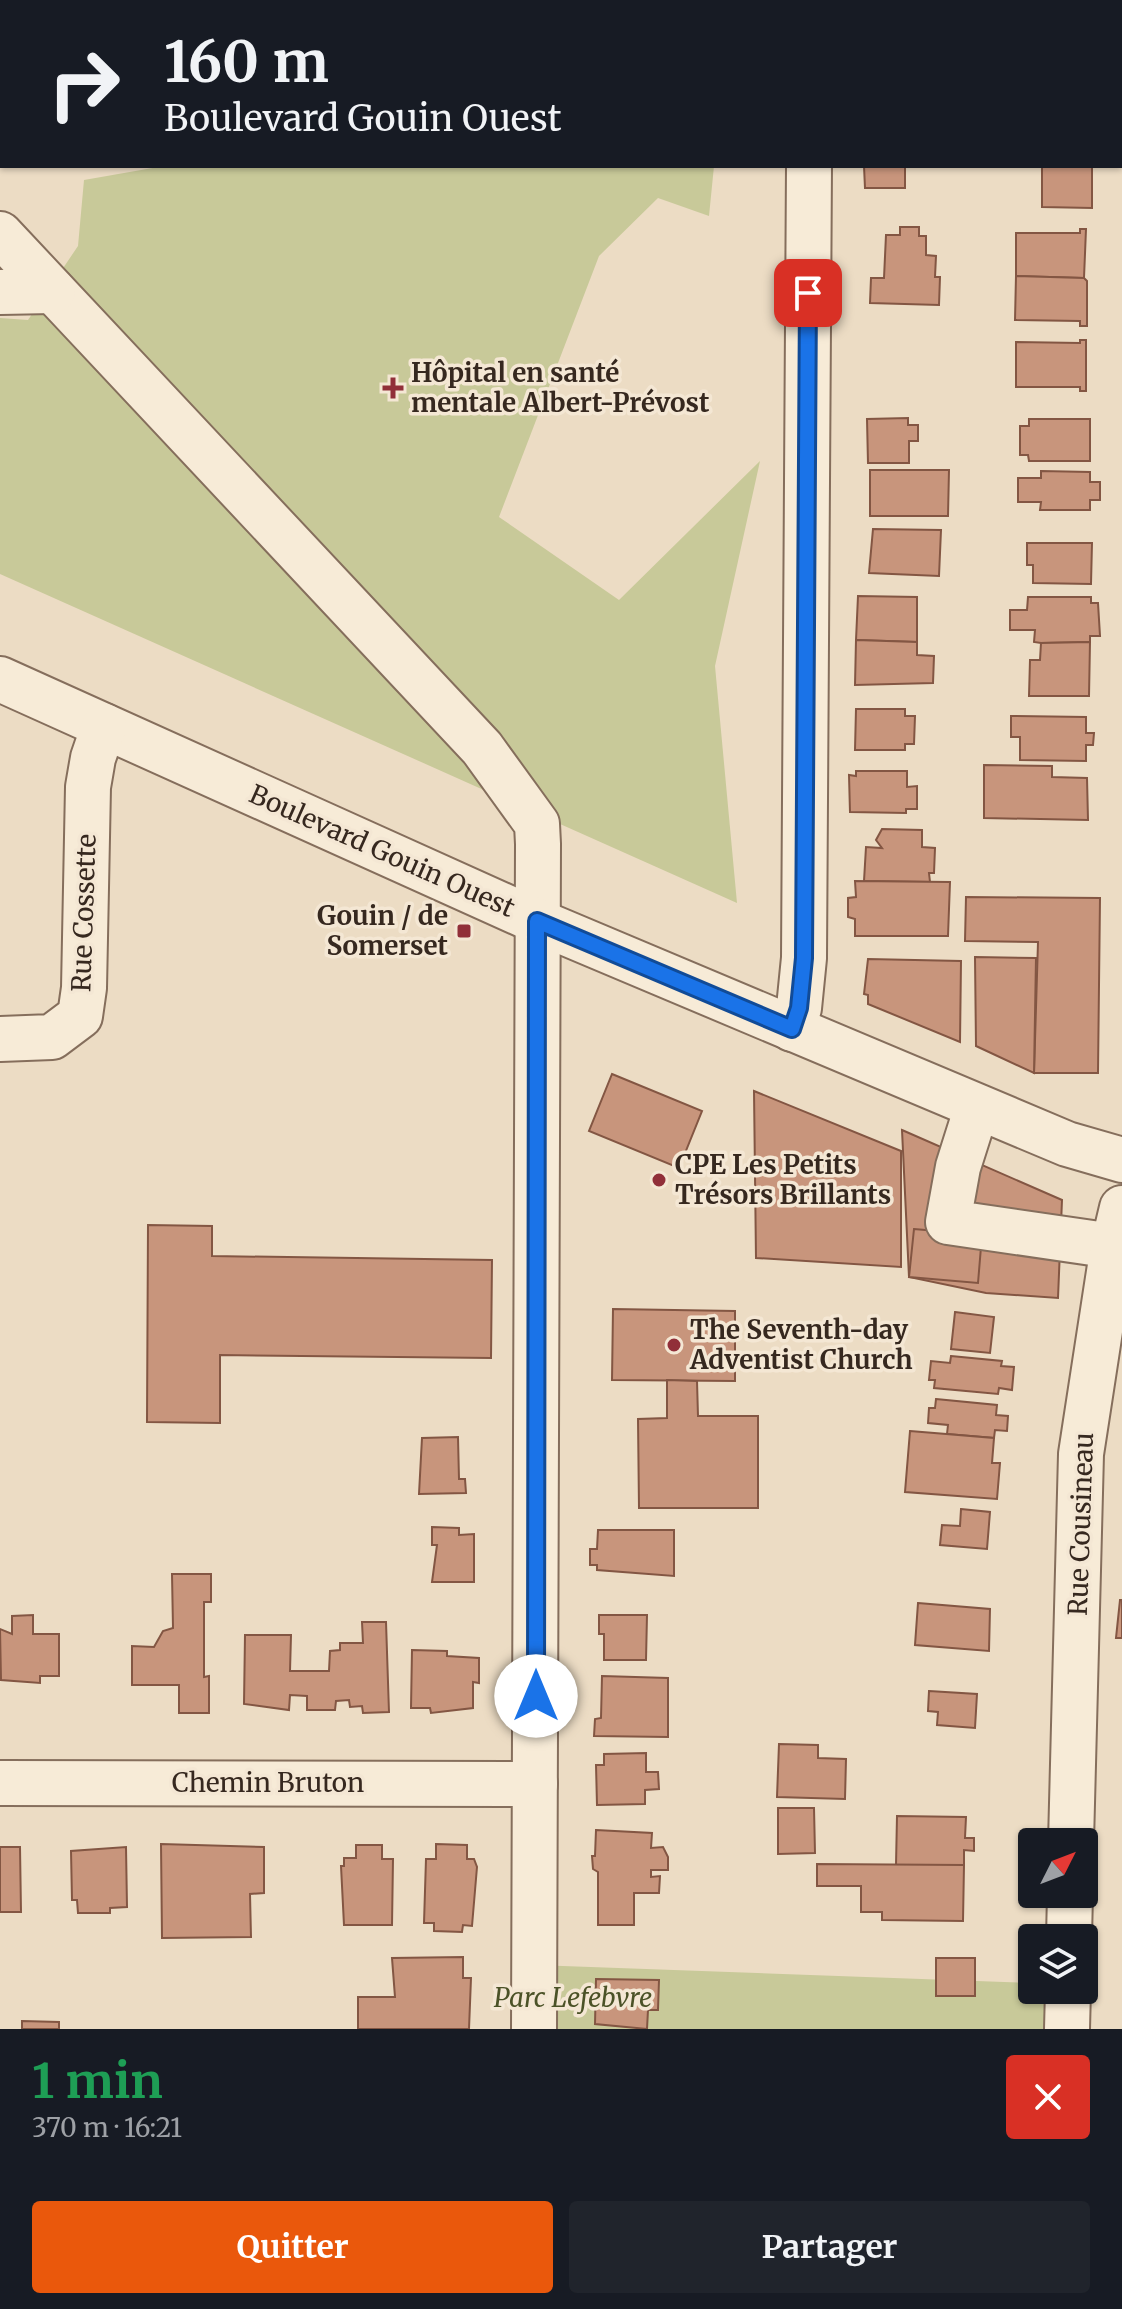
<!DOCTYPE html>
<html lang="fr">
<head>
<meta charset="utf-8">
<style>
	:root { --surface:#171b24; --page:#20242c; --text:#f1f3f6; --muted:#9ea1a6; --accent:#ea580c }
	body { margin:0; font-family:Merriweather,serif; background:var(--page); color:var(--text); height:100vh; display:flex; flex-direction:column; font-size:30px; white-space:nowrap }
	* { box-sizing:border-box; margin:0 }
	p { font-size:26px; color:var(--muted) }
	.icon { flex:none; width:44px; height:44px; fill:none; stroke:currentColor; stroke-width:2; stroke-linecap:round; stroke-linejoin:round }
	.map { position:relative; height:2029px; overflow:hidden }
	.side { display:flex; flex-direction:column; background:var(--surface); flex:1 }
	.side>* { flex:none }
	.hud { position:absolute; left:0px; top:0px; width:1122px; height:168px; box-shadow:0 2px 6px #0004; background:#171b24; color:var(--text); overflow:hidden }
	.needle { width:52px; rotate:48deg }
	.tools { position:absolute; left:1018px; top:1828px; display:grid; gap:16px }
	.tools a { display:grid; place-items:center; width:80px; height:80px; border-radius:8px; background:var(--surface); box-shadow:0 2px 6px #0004; font-size:40px }
	.pin { position:absolute; display:grid; place-items:center; width:68px; height:68px; color:#fff; margin:-34px; border-radius:16px; box-shadow:0 4px 12px #0006 }
	.me { position:absolute; width:88px; margin:-44px; rotate:0deg; stroke-linejoin:round; filter:drop-shadow(0 0 6px #0008) }
	.turn { display:flex; align-items:center; gap:28px; height:168px; padding:0 32px; font-size:36px }
	.turn .icon { width:104px; height:104px; stroke-width:2.5 }
	.turn b { display:block; font-size:56px; line-height:68px }
	.round { display:grid; place-items:center; flex:none; width:84px; height:84px; border-radius:8px; background:var(--page) }
	.summary { display:flex; align-items:center; justify-content:space-between; height:136px; padding:0 32px }
	h1 { font-size:48px; font-weight:700; line-height:60px; color:#1e9e55 }
	.button { display:flex; gap:16px; margin-top:auto; padding:16px 32px }
	.button a { flex:1; height:92px; border-radius:8px; background:var(--accent); color:#fff; font-size:32px; font-weight:700; line-height:92px; text-align:center }
	.button a+a { background:var(--page); color:var(--text) }
	.map>svg:first-child { display:block }
	.green { fill:#c8c999 }
	.building { fill:#c8957c; stroke:#835643; stroke-width:2 }
	.lines { fill:none; stroke-linecap:round; stroke-linejoin:round }
	.minor-casing { stroke:#856e5c; stroke-width:48 }
	.minor { stroke:#f7ebd7; stroke-width:44 }
	.route-casing { stroke:#114b97; stroke-width:20 }
	.route { stroke:#1a73e8; stroke-width:14 }
	.poi-dot { fill:#912f39; stroke:#f4e7d4; stroke-width:3 }
	.labels { text-anchor:middle; stroke-width:7; stroke-linejoin:round; paint-order:stroke }
	.poi-label { font-size:26px; font-weight:bold; fill:#36281f; stroke:#f4e7d4; text-anchor:start }
	.street-label { font-size:26px; fill:#36281f; stroke:#f4e7d4 }
	.park-label { font-size:26px; font-style:italic; fill:#4b5227; stroke:#f4e7d4 }
</style>
</head>
<body>
<div class="map">
<svg width="1122" height="2029" viewBox="0 0 1122 2029">
	<rect width="100%" height="100%" fill="#ecdcc4"/>
	<g class="green">
		<polygon points="164,166 714,166 709,216 658,198 599,256 499,517 619,600 760,461 715,666 737,903 0,574 0,318 28,320 78,246 84,180"/>
		<polygon points="535,1965 1032,1983 1032,1990 1068,1990 1067,2029 534,2029"/>
	</g>
	<g class="building">
		<polygon points="0,0 327,0 327,2 2,2 0,26"/>
		<polygon points="864,166 905,166 905,188 865,188"/>
		<polygon points="1042,166 1092,166 1092,208 1042,207"/>
		<polygon points="900,227 919,227 919,236 926,236 926,255 936,256 935,277 940,277 939,305 870,303 871,278 884,278 886,235 900,235"/>
		<polygon points="1080,229 1086,229 1084,278 1016,276 1016,233 1080,233"/>
		<polygon points="1016,276 1084,278 1087,281 1087,326 1080,326 1080,321 1015,320"/>
		<polygon points="1080,340 1086,340 1086,391 1080,391 1080,387 1016,387 1016,342 1080,343"/>
		<polygon points="908,418 908,425 918,425 918,441 909,441 909,463 868,463 867,419"/>
		<polygon points="1029,419 1090,419 1090,461 1029,461 1028,455 1020,455 1020,426 1029,426"/>
		<polygon points="870,470 949,470 948,516 870,516"/>
		<polygon points="1041,471 1090,472 1090,482 1100,482 1100,500 1090,500 1090,510 1040,510 1041,502 1018,502 1018,478 1041,478"/>
		<polygon points="873,529 941,530 939,576 869,573"/>
		<polygon points="1027,543 1092,543 1091,584 1033,583 1033,565 1027,565"/>
		<polygon points="858,596 917,597 917,642 856,640"/>
		<polygon points="1028,597 1091,597 1091,603 1098,603 1100,636 1090,636 1090,642 1041,643 1034,642 1035,630 1010,630 1010,610 1027,610"/>
		<polygon points="856,640 917,642 917,655 934,656 933,683 855,685"/>
		<polygon points="1090,642 1089,696 1029,696 1030,660 1040,660 1041,643"/>
		<polygon points="856,709 905,709 905,716 915,716 914,744 905,744 905,750 855,750"/>
		<polygon points="1011,716 1086,717 1086,733 1094,733 1093,745 1086,745 1086,761 1020,760 1020,737 1011,737"/>
		<polygon points="984,765 1052,766 1052,777 1087,778 1088,820 984,818"/>
		<polygon points="856,771 907,771 907,787 917,786 917,809 906,809 906,813 850,812 849,775 856,776"/>
		<polygon points="882,829 922,830 922,847 935,848 934,873 929,873 930,882 864,881 866,847 882,848 876,840"/>
		<polygon points="855,881 950,882 948,936 855,936 855,919 848,917 848,898 856,897"/>
		<polygon points="966,897 1100,898 1098,1073 1034,1073 1038,942 965,941"/>
		<polygon points="975,957 1036,958 1034,1073 976,1046"/>
		<polygon points="868,959 961,961 960,1042 868,1004 868,995 864,994"/>
		<polygon points="612,1074 702,1111 679,1168 589,1131"/>
		<polygon points="754,1091 901,1151 901,1267 756,1258"/>
		<polygon points="902,1130 1062,1200 1058,1298 986,1293 909,1277"/>
		<polygon points="148,1225 212,1226 212,1256 492,1260 491,1358 220,1355 220,1423 147,1422"/>
		<polygon points="914,1229 982,1235 978,1283 909,1277"/>
		<polygon points="613,1309 735,1311 735,1381 612,1380"/>
		<polygon points="955,1312 994,1317 990,1353 951,1349"/>
		<polygon points="951,1356 1002,1361 1001,1366 1014,1367 1012,1390 999,1388 998,1394 934,1388 935,1380 929,1380 931,1361 950,1363"/>
		<polygon points="667,1380 697,1381 698,1416 758,1416 758,1508 639,1508 638,1419 667,1418"/>
		<polygon points="936,1399 997,1405 996,1415 1008,1416 1007,1431 995,1430 994,1438 947,1434 948,1425 928,1423 929,1408 935,1408"/>
		<polygon points="910,1431 994,1438 992,1463 1000,1463 997,1499 905,1492"/>
		<polygon points="458,1437 459,1479 465,1479 466,1493 419,1494 422,1438"/>
		<polygon points="961,1509 990,1512 987,1549 940,1545 942,1525 960,1526"/>
		<polygon points="432,1527 459,1528 459,1535 474,1534 474,1582 432,1582 437,1545 432,1545"/>
		<polygon points="598,1530 674,1530 674,1576 597,1570 597,1565 590,1565 590,1549 597,1549"/>
		<polygon points="172,1574 211,1574 211,1602 204,1602 204,1677 209,1676 209,1713 179,1713 179,1685 132,1685 132,1646 154,1647 163,1631 173,1628"/>
		<polygon points="1120,1600 1122,1600 1122,1638 1116,1638"/>
		<polygon points="918,1603 990,1609 989,1651 915,1645"/>
		<polygon points="33,1615 33,1634 59,1634 59,1676 40,1676 40,1683 1,1680 0,1629 12,1634 12,1616"/>
		<polygon points="599,1615 647,1615 646,1660 604,1660 604,1634 599,1634"/>
		<polygon points="362,1622 386,1622 389,1712 363,1713 362,1706 350,1707 349,1700 336,1701 335,1710 307,1710 307,1696 290,1695 289,1710 244,1704 245,1635 291,1635 290,1671 329,1671 330,1651 340,1650 340,1643 363,1643"/>
		<polygon points="412,1650 447,1651 447,1656 479,1658 479,1683 473,1682 473,1708 431,1713 430,1708 411,1708"/>
		<polygon points="602,1676 668,1678 668,1737 594,1736 595,1719 601,1718"/>
		<polygon points="929,1691 977,1694 975,1728 937,1725 938,1712 928,1711"/>
		<polygon points="779,1744 818,1745 818,1758 846,1759 845,1799 777,1797"/>
		<polygon points="646,1753 646,1772 658,1772 659,1789 645,1790 645,1804 597,1805 596,1765 604,1765 604,1754"/>
		<polygon points="778,1808 814,1808 815,1853 778,1854"/>
		<polygon points="897,1816 966,1817 965,1838 974,1838 974,1851 964,1850 964,1865 896,1865"/>
		<polygon points="596,1830 652,1833 651,1848 663,1847 668,1857 668,1870 651,1870 651,1877 660,1876 659,1893 634,1893 634,1925 598,1925 598,1872 593,1869 592,1856 595,1856"/>
		<polygon points="161,1844 264,1847 264,1893 250,1894 251,1937 162,1938"/>
		<polygon points="436,1844 467,1845 467,1859 474,1859 477,1867 472,1926 463,1925 462,1932 434,1931 434,1923 424,1923 426,1859 436,1859"/>
		<polygon points="356,1845 382,1845 382,1859 393,1859 392,1925 344,1925 341,1866 344,1866 344,1858 356,1858"/>
		<polygon points="0,1847 20,1847 21,1912 0,1912"/>
		<polygon points="126,1847 127,1907 110,1908 110,1913 78,1913 77,1900 72,1900 71,1851"/>
		<polygon points="817,1864 964,1865 963,1921 882,1920 882,1912 861,1912 861,1886 817,1886"/>
		<polygon points="463,1957 463,1978 471,1978 469,2029 358,2029 358,1997 395,1997 392,1958"/>
		<rect x="936" y="1958" width="39" height="38"/>
		<polygon points="596,1979 659,1980 658,2010 648,2010 647,2029 595,2024"/>
		<polygon points="22,2021 59,2022 59,2029 22,2029"/>
	</g>
	<g class="lines">
		<g class="minor-casing">
			<g id="minor">
				<polyline points="811,2 811,0"/>
				<polyline points="0,234 482,748 537,824 538,844 534,2029"/>
				<polyline points="0,292 53,291"/>
				<polyline points="0,679 537,921 1067,1144 1122,1160"/>
				<polyline points="792,1029 799,1008 804,958 809,166"/>
				<polyline points="0,1039 52,1037 80,1016 84,988 88,787 93,758 104,726"/>
				<polyline points="977,1107 958,1167 948,1222 1113,1246"/>
				<polyline points="0,1783 535,1784"/>
				<polyline points="1071,1842 1081,1454 1113,1246 1122,1208"/>
				<polyline points="1069,1938 1070,1894"/>
				<polyline points="1067,2029 1068,1990"/>
			</g>
		</g>
		<use href="#minor" class="minor"/>
	</g>
	<g class="lines">
		<g class="route-casing">
			<polyline id="route" points="536,1696 537,921 792,1029 799,1008 804,958 808,293"/>
		</g>
		<use href="#route" class="route"/>
	</g>
	<g class="poi-dot">
		<path d="M389 376h8v8h8v8h-8v8h-8v-8h-8v-8h8z"/>
		<rect x="456" y="923" width="16" height="16" rx="4"/>
		<circle cx="659" cy="1180" r="8"/>
		<circle cx="674" cy="1345" r="8"/>
	</g>
	<g class="labels">
		<g class="poi-label">
			<text x="411" y="382">Hôpital en santé<tspan x="411" dy="30">mentale Albert-Prévost</tspan></text>
			<text x="448" y="925" text-anchor="end">Gouin / de<tspan x="448" dy="30">Somerset</tspan></text>
			<text x="675" y="1174">CPE Les Petits<tspan x="675" dy="30">Trésors Brillants</tspan></text>
			<text x="690" y="1339">The Seventh-day<tspan x="690" dy="30">Adventist Church</tspan></text>
		</g>
		<g class="street-label">
			<text transform="translate(382 851) rotate(24)" y="9">Boulevard Gouin Ouest</text>
			<text transform="translate(84 913) rotate(-88)" y="9">Rue Cossette</text>
			<text transform="translate(1081 1524) rotate(-88)" y="9">Rue Cousineau</text>
			<text x="268" y="1792">Chemin Bruton</text>
		</g>
		<g class="park-label">
			<text x="573" y="2007">Parc Lefebvre</text>
		</g>
	</g>
</svg>
<div class="tools">
<a><svg class="needle" viewBox="-14 -14 28 28"><path d="M0-13l5 13h-10z" fill="#e53935"/><path d="M0 13l5-13h-10z" fill="#9ea1a6"/></svg></a>
<a><svg class="icon" aria-label="layers" viewBox="0 0 24 24"><path d="M12 4l9 5-9 5-9-5zM3 14l9 5 9-5"/></svg></a>
</div>
<div class="pin" style="left:808px;top:293px;background:#d93025"><svg class="icon" aria-label="arrive" viewBox="0 0 24 24"><path d="M6 21V4h12l-3 4 3 4H6"/></svg></div>
<svg class="me" style="left:536px;top:1696px" viewBox="-20 -20 40 40"><circle r="19" fill="#fff"/><path d="M0-13L10 11 0 6-10 11z" fill="#1a73e8"/></svg>
<div class="hud">
<div class="turn"><svg class="icon" aria-label="right" viewBox="0 0 24 24"><path d="M7 20v-9h11M14 6l5 5-5 5"/></svg><div><b>160 m</b>Boulevard Gouin Ouest</div></div>
</div>
</div>
<section class="side">
<div class="summary"><div><h1>1 min</h1><p>370 m · 16:21</p></div><a class="round" style="background:#d93025;color:#fff"><svg class="icon" aria-label="close" viewBox="0 0 24 24"><path d="M6 6l12 12M18 6L6 18"/></svg></a></div>
<div class="button"><a>Quitter</a><a>Partager</a></div>
</section>
</body>
</html>
